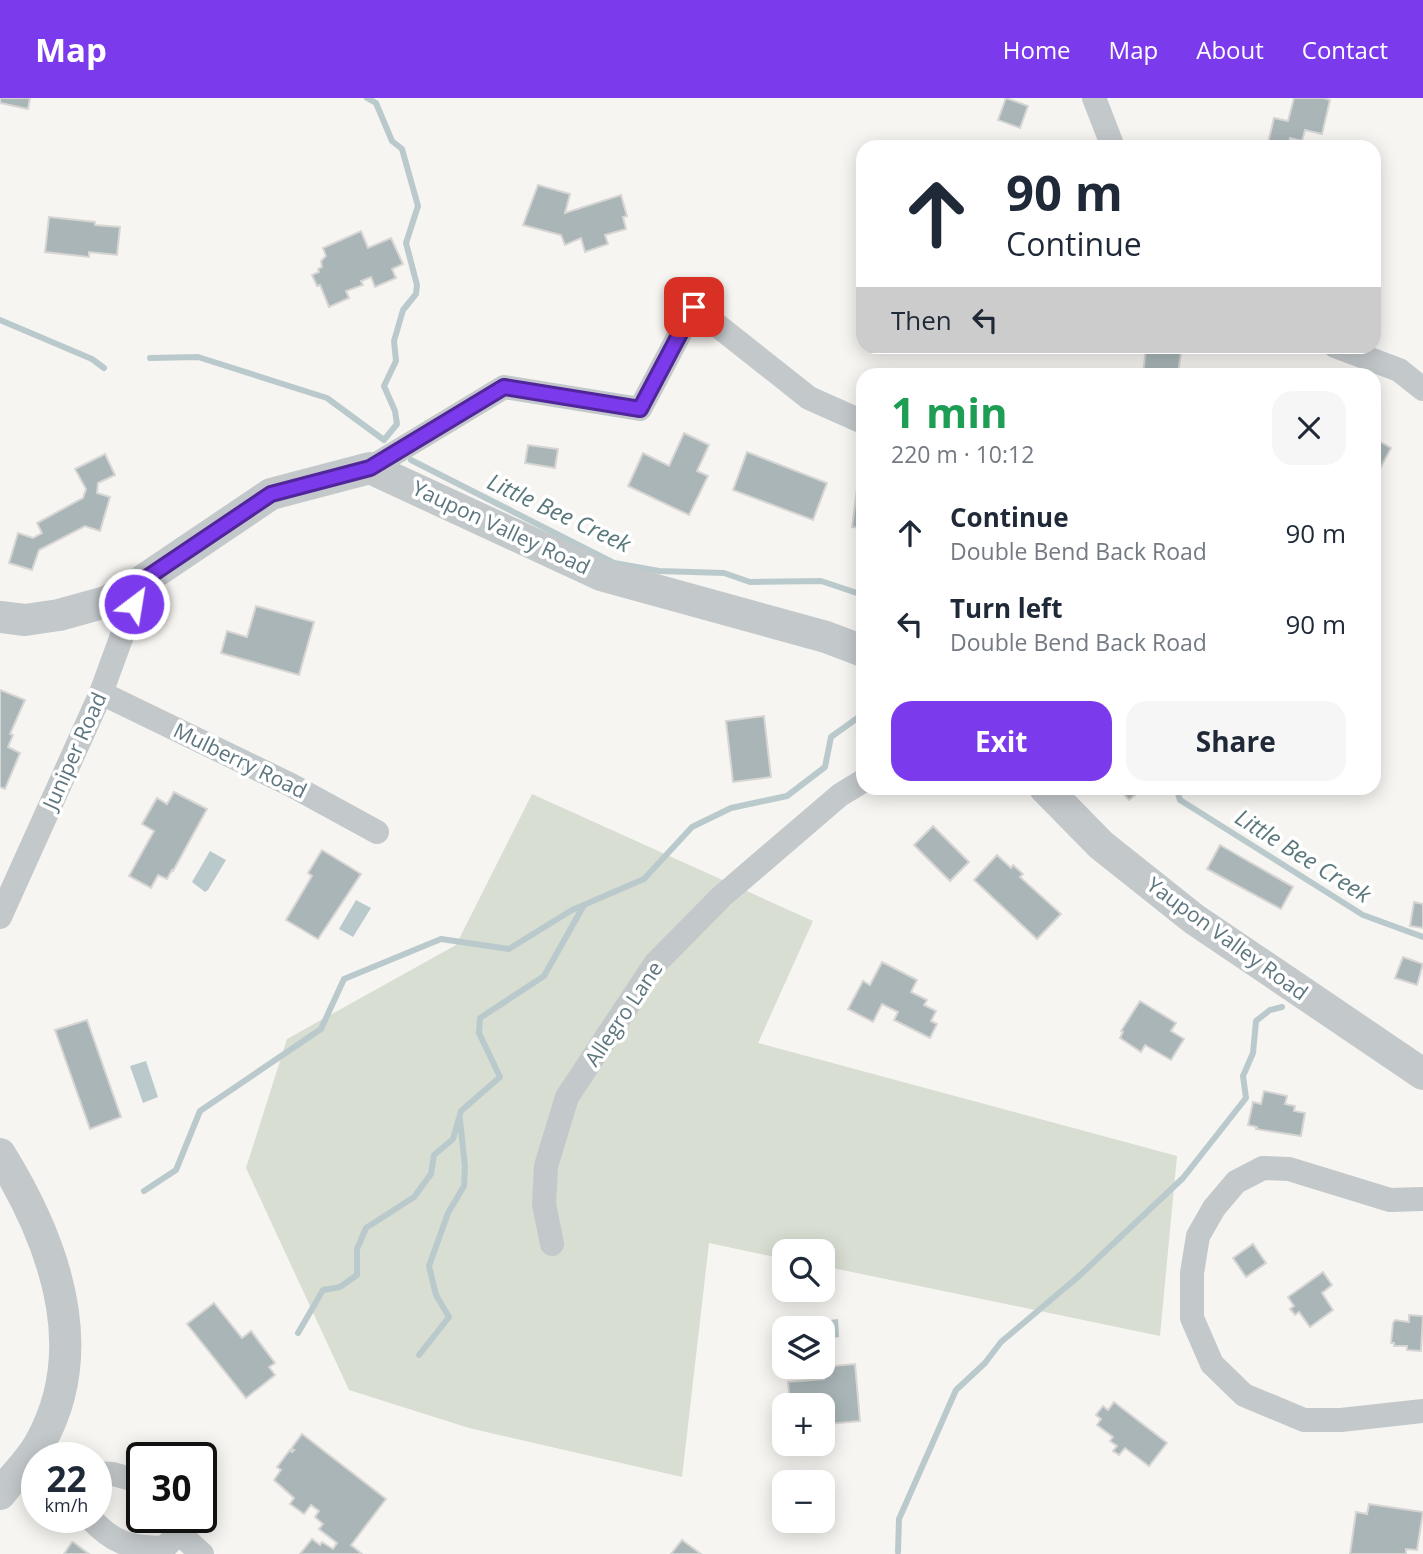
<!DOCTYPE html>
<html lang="en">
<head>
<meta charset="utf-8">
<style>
	:root { --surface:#fff; --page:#f6f6f7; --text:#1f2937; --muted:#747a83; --accent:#7c3aed }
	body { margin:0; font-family:"Open Sans",sans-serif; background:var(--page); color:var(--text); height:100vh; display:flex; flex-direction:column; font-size:26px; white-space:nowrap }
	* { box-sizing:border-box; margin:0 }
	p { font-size:23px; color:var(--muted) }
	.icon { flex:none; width:38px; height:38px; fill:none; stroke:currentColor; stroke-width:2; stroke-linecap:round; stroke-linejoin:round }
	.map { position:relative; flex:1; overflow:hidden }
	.details { position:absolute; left:856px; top:270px; width:525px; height:427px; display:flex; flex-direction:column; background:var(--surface); border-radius:21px; box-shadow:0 4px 18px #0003 }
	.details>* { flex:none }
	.guide { position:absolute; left:856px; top:42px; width:525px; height:214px; border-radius:21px; box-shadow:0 4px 18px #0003; background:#fff; color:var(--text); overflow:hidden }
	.controls { position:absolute; left:772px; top:1141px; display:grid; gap:14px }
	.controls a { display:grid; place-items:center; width:63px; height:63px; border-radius:14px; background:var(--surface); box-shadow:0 4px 18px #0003; font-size:35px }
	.speed { position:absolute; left:21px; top:1344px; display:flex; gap:14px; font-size:35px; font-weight:700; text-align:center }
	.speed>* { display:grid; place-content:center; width:91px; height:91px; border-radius:50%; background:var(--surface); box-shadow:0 4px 18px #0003; line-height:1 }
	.speed small { font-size:18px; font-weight:400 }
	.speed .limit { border:4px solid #111; border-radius:10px; background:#fff; color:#111 }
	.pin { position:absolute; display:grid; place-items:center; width:60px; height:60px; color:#fff; margin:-30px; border-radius:14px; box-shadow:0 4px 10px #0006 }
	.me { position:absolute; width:77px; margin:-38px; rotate:31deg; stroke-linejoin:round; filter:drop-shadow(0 0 5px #0008) }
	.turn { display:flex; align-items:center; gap:24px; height:147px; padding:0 35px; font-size:32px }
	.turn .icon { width:91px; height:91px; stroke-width:2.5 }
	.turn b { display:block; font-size:49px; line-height:60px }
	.then { display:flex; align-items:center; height:66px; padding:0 35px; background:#0003; gap:14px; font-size:26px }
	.round { display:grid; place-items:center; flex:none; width:74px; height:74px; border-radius:21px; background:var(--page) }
	.headline { display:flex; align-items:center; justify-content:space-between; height:119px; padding:0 35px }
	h1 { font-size:42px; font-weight:700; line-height:52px; color:#1e9e55 }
	.primary-button { display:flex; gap:14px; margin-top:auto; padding:14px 35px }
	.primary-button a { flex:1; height:80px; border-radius:21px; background:var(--accent); color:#fff; font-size:28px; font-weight:700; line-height:80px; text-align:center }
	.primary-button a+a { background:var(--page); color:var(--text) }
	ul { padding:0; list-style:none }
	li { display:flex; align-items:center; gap:21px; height:91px; padding:0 35px }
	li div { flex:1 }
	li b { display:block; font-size:26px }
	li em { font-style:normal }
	header { display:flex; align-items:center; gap:42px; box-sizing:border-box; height:98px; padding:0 35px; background:var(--accent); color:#fff }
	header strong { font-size:33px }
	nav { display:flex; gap:38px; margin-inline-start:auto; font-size:24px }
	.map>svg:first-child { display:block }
	.green { fill:#d8ded2 }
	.water { fill:#bacacc }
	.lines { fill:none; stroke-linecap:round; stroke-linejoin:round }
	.stream { stroke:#bacacc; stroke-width:6 }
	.building { fill:#a9b5b7; stroke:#d7d6d4; stroke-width:2 }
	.minor { stroke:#c3c8ca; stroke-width:24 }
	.tertiary { stroke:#c3c8ca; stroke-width:32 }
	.route-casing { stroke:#51269a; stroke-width:18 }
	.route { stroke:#7c3aed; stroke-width:12 }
	.labels { text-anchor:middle; stroke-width:7; stroke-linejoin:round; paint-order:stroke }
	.street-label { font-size:21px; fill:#5e767f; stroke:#fff }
	.water-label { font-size:23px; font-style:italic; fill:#59787b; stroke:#fff }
</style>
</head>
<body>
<header>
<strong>Map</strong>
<nav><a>Home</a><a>Map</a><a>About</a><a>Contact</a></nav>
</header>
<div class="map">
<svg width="1423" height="1456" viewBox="0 0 1423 1456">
	<rect width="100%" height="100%" fill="#f6f5f1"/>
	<polygon class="green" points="532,696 813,823 758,945 1177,1058 1160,1238 823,1168 822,1153 784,1153 784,1161 709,1145 682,1379 469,1330 349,1292 246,1070 287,941 456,847"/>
	<g class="water">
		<polygon points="210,753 226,762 208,792 205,794 192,784"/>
		<polygon points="356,802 371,810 353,839 339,831"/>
		<polygon points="146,963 158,999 143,1005 130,968"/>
		<polygon points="838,1221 839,1239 823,1242 822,1230 804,1230 804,1225"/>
	</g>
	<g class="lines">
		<g class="stream">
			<polyline points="0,222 92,261 104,270"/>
			<polyline points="150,260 198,259 327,300 384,342 397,326 395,313 384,288 396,263 394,243 403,212 416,196 417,187 406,145 418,108 402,51 392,43 376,5 367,0"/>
			<polyline points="411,362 614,465 659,473 724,475 750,484 821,483 863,497"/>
			<polyline points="1176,690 1180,702 1363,817 1423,839"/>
			<polyline points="144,1093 176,1072 200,1013 321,931 344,881 441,841 509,851 572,812 644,781 692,729 731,710 787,698 825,669 831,639 863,616"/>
			<polyline points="298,1235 323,1192 340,1189 357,1177 357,1151 366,1130 414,1099 431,1076 434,1057 453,1041 461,1013 500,979 479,935 480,920 544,878 584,807"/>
			<polyline points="419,1257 449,1219 436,1197 429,1168 448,1115 464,1088 465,1069 460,1022"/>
			<polyline points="898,1454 899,1421 956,1292 985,1265 1001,1244 1079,1178 1183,1080 1246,1000 1243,978 1253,955 1256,923 1270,912 1282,909"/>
		</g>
	</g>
	<g class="building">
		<polygon points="0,0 30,0 28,11 0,5"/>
		<polygon points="1006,0 1028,8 1020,30 998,22"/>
		<polygon points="1294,0 1324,0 1330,2 1322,36 1305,32 1302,43 1290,40 1288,49 1267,49 1274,20 1288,23"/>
		<polygon points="538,87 570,96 565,115 621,97 627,118 623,119 626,131 605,137 608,146 585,154 581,140 565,147 561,137 523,127"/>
		<polygon points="49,119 95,124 95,127 120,129 117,157 89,154 89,159 45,154"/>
		<polygon points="361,133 368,150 391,140 403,166 392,171 396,180 375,189 371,179 361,183 363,187 346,193 349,200 329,209 320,187 317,188 312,177 319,174 318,171 322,169 321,163 326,158 323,150"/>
		<polygon points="1146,250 1181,255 1178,276 1143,276"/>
		<polygon points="684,335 709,347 697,373 708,378 689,417 628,388 643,355 669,368"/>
		<polygon points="1375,341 1391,350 1374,382 1374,344"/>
		<polygon points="528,347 558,351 555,370 525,365"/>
		<polygon points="747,354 827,385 813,422 733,392"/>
		<polygon points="105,356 115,377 98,385 97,395 110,399 100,433 85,428 39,452 32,472 9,465 18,435 33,440 42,435 37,425 83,400 86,391 75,371"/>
		<polygon points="857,392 863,393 863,430 852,429"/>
		<polygon points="256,508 314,524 299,577 221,555 227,533 247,539"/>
		<polygon points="0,592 25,602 10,636 13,637 8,649 20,655 5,691 0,689"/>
		<polygon points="764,618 771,679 733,684 726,623"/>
		<polygon points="1118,690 1144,690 1129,702"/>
		<polygon points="174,694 207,711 173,773 172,772 167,781 158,777 151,790 129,778 154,733 142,726 157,700 167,706"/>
		<polygon points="933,728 969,764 950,783 914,747"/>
		<polygon points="1220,747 1293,789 1281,811 1207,771"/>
		<polygon points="322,752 361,776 318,841 286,822 312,778 308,775"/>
		<polygon points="997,757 1011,770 1013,767 1023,776 1020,779 1061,816 1037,841 974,782"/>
		<polygon points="1414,804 1423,806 1423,830 1410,828"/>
		<polygon points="1403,859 1423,866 1417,887 1395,880"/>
		<polygon points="882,864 917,882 911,894 927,902 924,907 936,913 931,923 937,926 930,940 894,922 898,914 882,906 873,924 848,911 863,883 870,887"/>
		<polygon points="1140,903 1176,925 1171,933 1184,941 1171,962 1145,947 1141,954 1120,940 1123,934 1121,933"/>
		<polygon points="87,922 121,1019 90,1031 55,932"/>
		<polygon points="1264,993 1287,998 1285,1006 1295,1008 1294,1013 1305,1015 1301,1038 1256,1031 1257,1029 1248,1027 1253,1004 1261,1006"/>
		<polygon points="1253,1146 1266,1165 1246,1179 1233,1160"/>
		<polygon points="1323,1174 1332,1187 1322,1195 1333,1212 1310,1229 1299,1214 1295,1217 1290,1211 1294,1208 1288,1199"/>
		<polygon points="214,1205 242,1240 251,1233 275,1265 269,1269 275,1277 246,1300 187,1226"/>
		<polygon points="1409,1217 1423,1218 1421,1253 1407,1252 1407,1248 1394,1248 1394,1245 1391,1245 1393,1225 1395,1222 1409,1224"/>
		<polygon points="855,1266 860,1323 829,1326 828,1304 790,1307 788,1284 824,1281 823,1269"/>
		<polygon points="1114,1304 1167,1345 1149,1368 1125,1350 1119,1357 1113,1353 1117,1348 1110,1343 1113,1339 1097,1327 1101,1321 1096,1317 1103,1308 1108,1312"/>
		<polygon points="302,1336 386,1401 351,1447 362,1456 300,1456 312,1441 320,1447 322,1444 333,1451 337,1445 319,1431 323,1426 315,1419 319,1413 311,1407 304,1416 290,1406 294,1400 274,1382 281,1372 277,1369 290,1352 292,1354 294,1352 291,1351"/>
		<polygon points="1369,1406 1423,1414 1417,1452 1406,1451 1406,1456 1350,1456 1356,1414 1367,1416"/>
		<polygon points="682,1442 701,1456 671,1456"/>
		<polygon points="72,1444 73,1444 89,1456 64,1456"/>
	</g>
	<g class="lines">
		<g class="minor">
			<polyline points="1094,0 1113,49"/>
			<polyline points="1335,248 1399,272 1423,291"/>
			<polyline points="370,370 504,289 640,311 694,209 809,300 863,324"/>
			<polyline points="101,595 291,687 377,734"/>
			<polyline points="0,819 101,595 142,483"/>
			<polyline points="1423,1101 1390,1102 1289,1071 1263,1070 1236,1084 1214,1110 1198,1138 1192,1175 1192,1220 1212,1266 1244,1297 1304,1322 1341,1322 1423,1313"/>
			<polyline points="552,1146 544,1106 546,1068 567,999 655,866 721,799 840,697 863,683"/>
			<polyline points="96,1375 113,1376 142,1384"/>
			<path d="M89,1419C113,1445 129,1450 164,1450L179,1435L177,1419"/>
			<polyline points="179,1435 202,1456"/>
		</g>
		<g class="tertiary">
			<polyline points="0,519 25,522 59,517 106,504 142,483 271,396 370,370 601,477 826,539 863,553"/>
			<polyline points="1045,690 1101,747 1194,821 1423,976"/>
			<path d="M0,1056C53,1142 94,1249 40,1345C30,1363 13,1379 0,1396"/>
		</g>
	</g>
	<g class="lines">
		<g class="route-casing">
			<polyline id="route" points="134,506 142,483 271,396 370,370 504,289 640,311 694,209"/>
		</g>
		<use href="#route" class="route"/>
	</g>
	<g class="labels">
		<g class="street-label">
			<text transform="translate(501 430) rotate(25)" y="7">Yaupon Valley Road</text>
			<text transform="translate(75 653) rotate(-66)" y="7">Juniper Road</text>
			<text transform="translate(240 663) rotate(26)" y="7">Mulberry Road</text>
			<text transform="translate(1227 841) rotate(36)" y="7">Yaupon Valley Road</text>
			<text transform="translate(624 916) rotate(-56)" y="7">Allegro Lane</text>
		</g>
		<g class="water-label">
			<text transform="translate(559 415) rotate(25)" y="8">Little Bee Creek</text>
			<text transform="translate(1303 758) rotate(32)" y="8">Little Bee Creek</text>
		</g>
	</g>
</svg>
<div class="controls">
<a><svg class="icon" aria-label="search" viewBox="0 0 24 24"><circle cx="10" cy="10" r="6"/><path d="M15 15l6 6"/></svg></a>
<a><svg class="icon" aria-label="layers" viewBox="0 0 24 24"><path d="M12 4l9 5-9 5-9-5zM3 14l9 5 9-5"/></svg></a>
<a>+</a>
<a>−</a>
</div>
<div class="speed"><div>22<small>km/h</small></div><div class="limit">30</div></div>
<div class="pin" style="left:694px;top:209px;background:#d93025"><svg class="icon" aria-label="arrive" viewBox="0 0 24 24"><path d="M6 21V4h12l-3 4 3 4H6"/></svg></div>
<svg class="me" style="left:134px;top:506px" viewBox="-20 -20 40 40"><circle r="17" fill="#7c3aed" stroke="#fff" stroke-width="3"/><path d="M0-11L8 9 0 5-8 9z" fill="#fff"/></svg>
<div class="guide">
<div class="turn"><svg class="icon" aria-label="ahead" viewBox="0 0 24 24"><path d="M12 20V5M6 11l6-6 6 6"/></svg><div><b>90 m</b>Continue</div></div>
<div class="then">Then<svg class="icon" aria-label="left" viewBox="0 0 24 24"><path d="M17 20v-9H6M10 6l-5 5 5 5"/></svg></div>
</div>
<section class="details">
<div class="headline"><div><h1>1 min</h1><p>220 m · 10:12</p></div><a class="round"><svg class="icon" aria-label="close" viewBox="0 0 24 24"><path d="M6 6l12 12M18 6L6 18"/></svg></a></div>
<ul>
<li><svg class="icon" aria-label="ahead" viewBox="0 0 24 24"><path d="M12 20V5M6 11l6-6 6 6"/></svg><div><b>Continue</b><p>Double Bend Back Road</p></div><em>90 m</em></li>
<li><svg class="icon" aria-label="left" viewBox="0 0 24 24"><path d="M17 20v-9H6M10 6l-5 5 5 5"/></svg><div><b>Turn left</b><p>Double Bend Back Road</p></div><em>90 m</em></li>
</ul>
<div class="primary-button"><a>Exit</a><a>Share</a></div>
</section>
</div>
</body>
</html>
